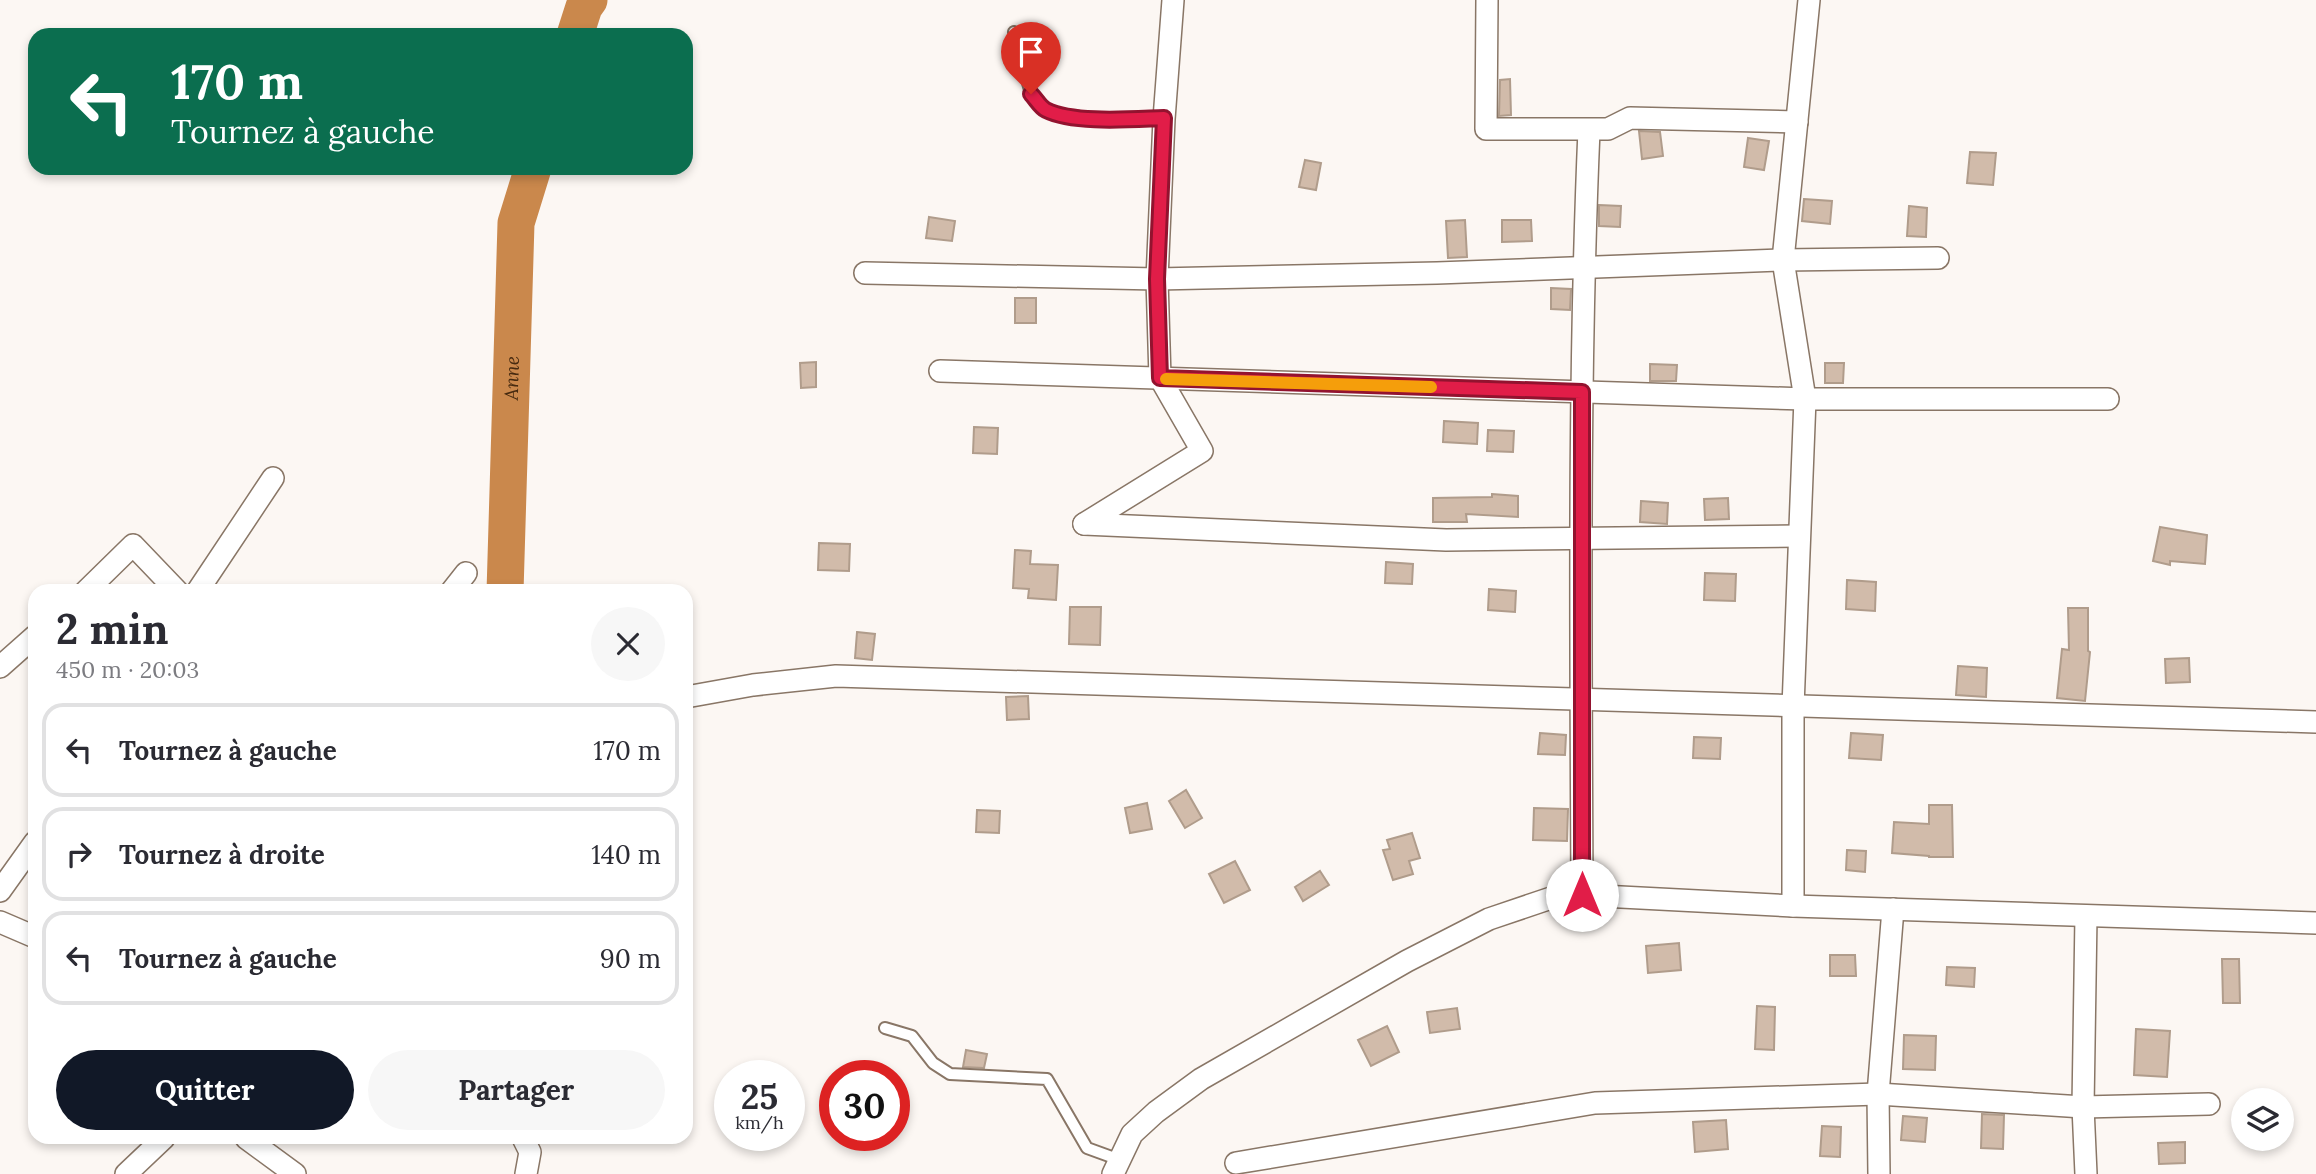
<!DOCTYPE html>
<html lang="fr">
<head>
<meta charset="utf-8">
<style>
	:root { --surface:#fff; --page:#f7f7f7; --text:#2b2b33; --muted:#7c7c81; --line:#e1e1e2; --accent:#111827 }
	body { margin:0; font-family:Lora,serif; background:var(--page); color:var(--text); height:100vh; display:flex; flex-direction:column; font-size:26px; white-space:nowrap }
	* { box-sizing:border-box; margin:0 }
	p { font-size:23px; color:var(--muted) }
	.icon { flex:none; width:38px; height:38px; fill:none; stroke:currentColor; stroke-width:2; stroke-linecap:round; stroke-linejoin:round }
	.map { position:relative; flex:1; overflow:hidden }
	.sheet { position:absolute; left:28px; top:584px; width:665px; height:560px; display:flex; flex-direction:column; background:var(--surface); border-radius:21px; box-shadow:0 4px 10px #0003 }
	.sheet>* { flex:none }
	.hud { position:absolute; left:28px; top:28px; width:665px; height:147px; border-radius:21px; box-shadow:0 4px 10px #0003; background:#0b6e4f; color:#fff; overflow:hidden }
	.controls { position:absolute; left:2231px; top:1088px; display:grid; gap:14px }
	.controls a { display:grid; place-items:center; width:63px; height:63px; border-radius:50%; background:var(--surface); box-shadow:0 4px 10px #0003; font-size:35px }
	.speed { position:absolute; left:714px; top:1060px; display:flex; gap:14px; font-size:35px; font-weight:700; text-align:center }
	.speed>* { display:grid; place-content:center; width:91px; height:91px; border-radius:50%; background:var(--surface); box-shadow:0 4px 10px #0003; line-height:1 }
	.speed small { font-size:18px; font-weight:400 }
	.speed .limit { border:10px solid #d22; background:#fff; color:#111 }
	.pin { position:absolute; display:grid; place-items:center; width:60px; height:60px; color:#fff; margin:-72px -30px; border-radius:50% 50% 50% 0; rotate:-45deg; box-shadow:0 0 7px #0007 }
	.pin .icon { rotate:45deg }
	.me { position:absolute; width:77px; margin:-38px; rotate:0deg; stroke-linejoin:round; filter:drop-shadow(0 0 5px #0008) }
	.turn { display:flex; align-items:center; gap:24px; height:147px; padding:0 28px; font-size:32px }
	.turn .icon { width:91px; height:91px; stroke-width:2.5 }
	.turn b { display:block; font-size:49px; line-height:60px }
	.round { display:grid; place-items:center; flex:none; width:74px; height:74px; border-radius:37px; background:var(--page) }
	.head { display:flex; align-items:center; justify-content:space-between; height:119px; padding:0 28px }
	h1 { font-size:42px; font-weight:700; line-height:52px }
	.button { display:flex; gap:14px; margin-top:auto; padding:14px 28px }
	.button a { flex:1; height:80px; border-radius:42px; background:var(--accent); color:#fff; font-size:28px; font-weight:700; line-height:80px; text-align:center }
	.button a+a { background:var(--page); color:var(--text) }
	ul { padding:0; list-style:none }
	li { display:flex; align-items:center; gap:21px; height:94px; margin:0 14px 10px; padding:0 14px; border:4px solid var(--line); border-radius:21px }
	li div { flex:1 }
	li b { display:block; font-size:26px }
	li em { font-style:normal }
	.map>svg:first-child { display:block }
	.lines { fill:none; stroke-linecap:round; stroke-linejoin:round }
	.river { stroke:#ca884c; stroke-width:37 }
	.building { fill:#d1bbaa; stroke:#b09c8b; stroke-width:2 }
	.lane-casing { stroke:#897666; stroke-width:14 }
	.street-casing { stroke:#897666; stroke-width:24 }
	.lane { stroke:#fff; stroke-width:10 }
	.street { stroke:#fff; stroke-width:21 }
	.route-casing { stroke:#92132f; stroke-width:18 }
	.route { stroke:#e11d48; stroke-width:12 }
	.slow { stroke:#f59e0b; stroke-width:12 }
	.labels { text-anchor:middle; stroke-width:5; stroke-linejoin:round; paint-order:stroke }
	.water-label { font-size:19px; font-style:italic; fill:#462a10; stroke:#fcf7f3 }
</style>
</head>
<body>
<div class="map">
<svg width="2316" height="1174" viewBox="0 0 2316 1174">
	<rect width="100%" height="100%" fill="#fcf7f3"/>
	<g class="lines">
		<g class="river">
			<polyline points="575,35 584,7 589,0"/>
			<path id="s1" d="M505,592L516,223L533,168"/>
		</g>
	</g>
	<g class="building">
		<polygon points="1510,79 1511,115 1499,116 1500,80"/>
		<polygon points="1639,131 1660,132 1663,156 1642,159"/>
		<polygon points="1748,138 1769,141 1764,170 1744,167"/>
		<polygon points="1970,152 1996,153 1993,185 1967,183"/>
		<polygon points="1305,160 1321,163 1316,190 1299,187"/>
		<polygon points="1804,199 1832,201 1830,224 1802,221"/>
		<polygon points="1599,205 1621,206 1620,227 1599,226"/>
		<polygon points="1909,206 1927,208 1926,237 1907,236"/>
		<polygon points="929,217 955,221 952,241 926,238"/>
		<polygon points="1465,220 1467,257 1448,258 1446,221"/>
		<polygon points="1502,220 1531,220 1532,241 1502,242"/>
		<polygon points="1551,288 1571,289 1570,310 1551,309"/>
		<rect x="1015" y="298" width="21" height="25"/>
		<polygon points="816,362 816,387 801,388 800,363"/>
		<polygon points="1825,363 1844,363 1843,383 1825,383"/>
		<polygon points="1650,364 1677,365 1676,381 1650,381"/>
		<polygon points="1444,421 1478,423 1477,444 1443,442"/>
		<polygon points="974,427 998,428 997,454 973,453"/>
		<polygon points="1488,430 1514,431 1513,452 1487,451"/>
		<polygon points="1492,494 1518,496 1518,517 1466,514 1467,522 1433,522 1433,498 1492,497"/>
		<polygon points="1728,498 1729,519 1705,520 1704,499"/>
		<polygon points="1641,501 1668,503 1667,524 1640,522"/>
		<polygon points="2160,527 2207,535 2205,564 2170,561 2170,565 2153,561"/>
		<polygon points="819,543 850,544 849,571 818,570"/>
		<polygon points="1015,550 1031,551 1030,564 1058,565 1056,600 1028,598 1029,589 1013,588"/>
		<polygon points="1386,562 1413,564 1412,584 1385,583"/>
		<polygon points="1705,573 1736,574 1735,601 1704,600"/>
		<polygon points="1847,580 1876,582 1875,611 1846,609"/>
		<polygon points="1489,589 1516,591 1515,612 1488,610"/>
		<polygon points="1070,607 1101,607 1100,645 1069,644"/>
		<polygon points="2068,608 2088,608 2088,651 2090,652 2085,701 2057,698 2062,649 2069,650"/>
		<polygon points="857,632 875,634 872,660 855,658"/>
		<polygon points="2189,658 2190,682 2166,683 2165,659"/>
		<polygon points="1958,666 1987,668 1986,697 1956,695"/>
		<polygon points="1028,696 1029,719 1007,720 1006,697"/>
		<polygon points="1540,733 1566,735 1565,755 1538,754"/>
		<polygon points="1851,733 1883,735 1881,760 1849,758"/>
		<polygon points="1694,737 1721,738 1720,759 1693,758"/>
		<polygon points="1186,790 1202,818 1185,828 1169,801"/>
		<polygon points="1147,803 1152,829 1130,833 1125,808"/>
		<polygon points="1929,805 1952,805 1953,857 1929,857 1929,856 1892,853 1894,822 1929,824"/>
		<polygon points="1534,808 1568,809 1567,841 1533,840"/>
		<polygon points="977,810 1000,811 999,833 976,832"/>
		<polygon points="1412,833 1420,858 1409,861 1413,874 1393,880 1383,850 1390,849 1387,840"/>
		<polygon points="1847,850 1866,851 1865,872 1846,870"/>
		<polygon points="1235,861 1250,890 1224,903 1209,874"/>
		<polygon points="1320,871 1329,885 1303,901 1295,887"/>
		<polygon points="1679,943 1681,970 1648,973 1646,946"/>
		<polygon points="1830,955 1855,955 1856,976 1830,976"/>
		<polygon points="2222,959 2239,959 2240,1003 2223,1003"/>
		<polygon points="1947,967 1975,968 1974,987 1946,985"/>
		<polygon points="1757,1006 1775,1007 1774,1050 1755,1049"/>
		<polygon points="1457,1008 1460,1029 1430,1033 1427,1012"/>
		<polygon points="1387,1026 1399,1052 1371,1066 1358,1040"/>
		<polygon points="2136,1029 2170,1031 2167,1077 2134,1075"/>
		<polygon points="1904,1035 1936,1036 1935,1070 1903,1069"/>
		<polygon points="966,1050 987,1054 984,1068 963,1067"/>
		<polygon points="1982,1114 2004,1115 2003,1149 1981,1148"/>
		<polygon points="1903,1116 1927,1118 1925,1142 1901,1140"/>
		<polygon points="1726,1120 1728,1149 1695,1152 1693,1122"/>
		<polygon points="1822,1126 1841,1127 1840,1157 1820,1156"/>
		<polygon points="2185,1142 2185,1163 2159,1164 2158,1143"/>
	</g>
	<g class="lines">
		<g class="lane-casing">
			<g id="lane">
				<polyline points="1014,32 1031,94 1044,109 1063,115 1099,119 1164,119"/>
				<polyline points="885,1028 912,1036 933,1063 950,1074 1047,1079 1087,1148 1120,1160"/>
			</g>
		</g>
		<g class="street-casing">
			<g id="street">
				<polyline points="1487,0 1486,129 1608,129 1630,118 1797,122"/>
				<polyline points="865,273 1157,279 1437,273 1783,260 1938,258"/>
				<polyline points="940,371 1805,399 2108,399"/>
				<polyline points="1084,524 1446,540 1799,536"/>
				<polyline points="1084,524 1202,451 1160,378 1157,279 1164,119 1173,0"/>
				<polyline points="85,592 133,545 178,592"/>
				<polyline points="197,592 273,478"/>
				<polyline points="451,592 466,573"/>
				<polyline points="0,667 35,636"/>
				<polyline points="686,697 753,685 836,676 2316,722"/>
				<polyline points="0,891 35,842"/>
				<path d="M1582,895C1581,640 1578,385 1589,130"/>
				<polyline points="1793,906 1793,707 1805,399 1783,260 1809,0"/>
				<polyline points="2086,916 2083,1107 2086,1174"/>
				<polyline points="0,922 35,937"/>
				<polyline points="246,1138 295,1174"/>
				<polyline points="523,1138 530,1152 526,1174"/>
				<polyline points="1236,1163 1595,1103 1878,1094 2083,1107 2209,1104"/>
				<polyline points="126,1174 164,1138"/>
				<polyline points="1113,1174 1132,1134 1156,1112 1201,1079 1407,961 1489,919 1563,894 1793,906 2316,923"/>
				<polyline points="1879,1174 1878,1094 1893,909"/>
			</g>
		</g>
		<use href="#lane" class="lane"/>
		<use href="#street" class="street"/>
	</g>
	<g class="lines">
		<g class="route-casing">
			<path id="route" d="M1031,94C1036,99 1040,107 1046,110C1074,124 1133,119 1164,118L1157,279L1160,378L1582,392V895"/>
		</g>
		<use href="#route" class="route"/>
		<polyline class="slow" points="1166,379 1431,387"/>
	</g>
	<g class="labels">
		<g class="water-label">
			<text dy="7" stroke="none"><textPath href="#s1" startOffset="214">Anne</textPath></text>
		</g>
	</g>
</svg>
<div class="controls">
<a><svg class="icon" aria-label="layers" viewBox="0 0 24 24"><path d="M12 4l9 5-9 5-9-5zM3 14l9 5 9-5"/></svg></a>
</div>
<div class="speed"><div>25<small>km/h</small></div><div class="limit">30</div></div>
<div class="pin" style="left:1031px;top:94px;background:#d93025"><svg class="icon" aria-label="arrive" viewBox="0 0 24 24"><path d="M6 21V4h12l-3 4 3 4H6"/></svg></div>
<svg class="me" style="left:1582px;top:895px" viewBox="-20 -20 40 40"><circle r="19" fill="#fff"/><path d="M0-13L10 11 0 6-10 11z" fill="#e11d48"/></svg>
<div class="hud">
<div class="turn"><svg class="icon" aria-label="left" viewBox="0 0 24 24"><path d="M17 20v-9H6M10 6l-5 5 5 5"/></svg><div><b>170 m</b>Tournez à gauche</div></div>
</div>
<section class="sheet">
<div class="head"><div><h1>2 min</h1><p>450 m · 20:03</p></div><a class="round"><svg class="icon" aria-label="close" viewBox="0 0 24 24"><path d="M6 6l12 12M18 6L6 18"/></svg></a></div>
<ul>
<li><svg class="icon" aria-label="left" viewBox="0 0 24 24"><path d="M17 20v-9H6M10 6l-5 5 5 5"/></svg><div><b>Tournez à gauche</b></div><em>170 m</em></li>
<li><svg class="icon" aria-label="right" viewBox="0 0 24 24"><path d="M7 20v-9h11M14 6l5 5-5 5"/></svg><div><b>Tournez à droite</b></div><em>140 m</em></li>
<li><svg class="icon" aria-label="left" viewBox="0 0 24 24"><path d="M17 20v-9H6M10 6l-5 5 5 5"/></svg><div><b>Tournez à gauche</b></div><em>90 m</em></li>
</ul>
<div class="button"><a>Quitter</a><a>Partager</a></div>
</section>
</div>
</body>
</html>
